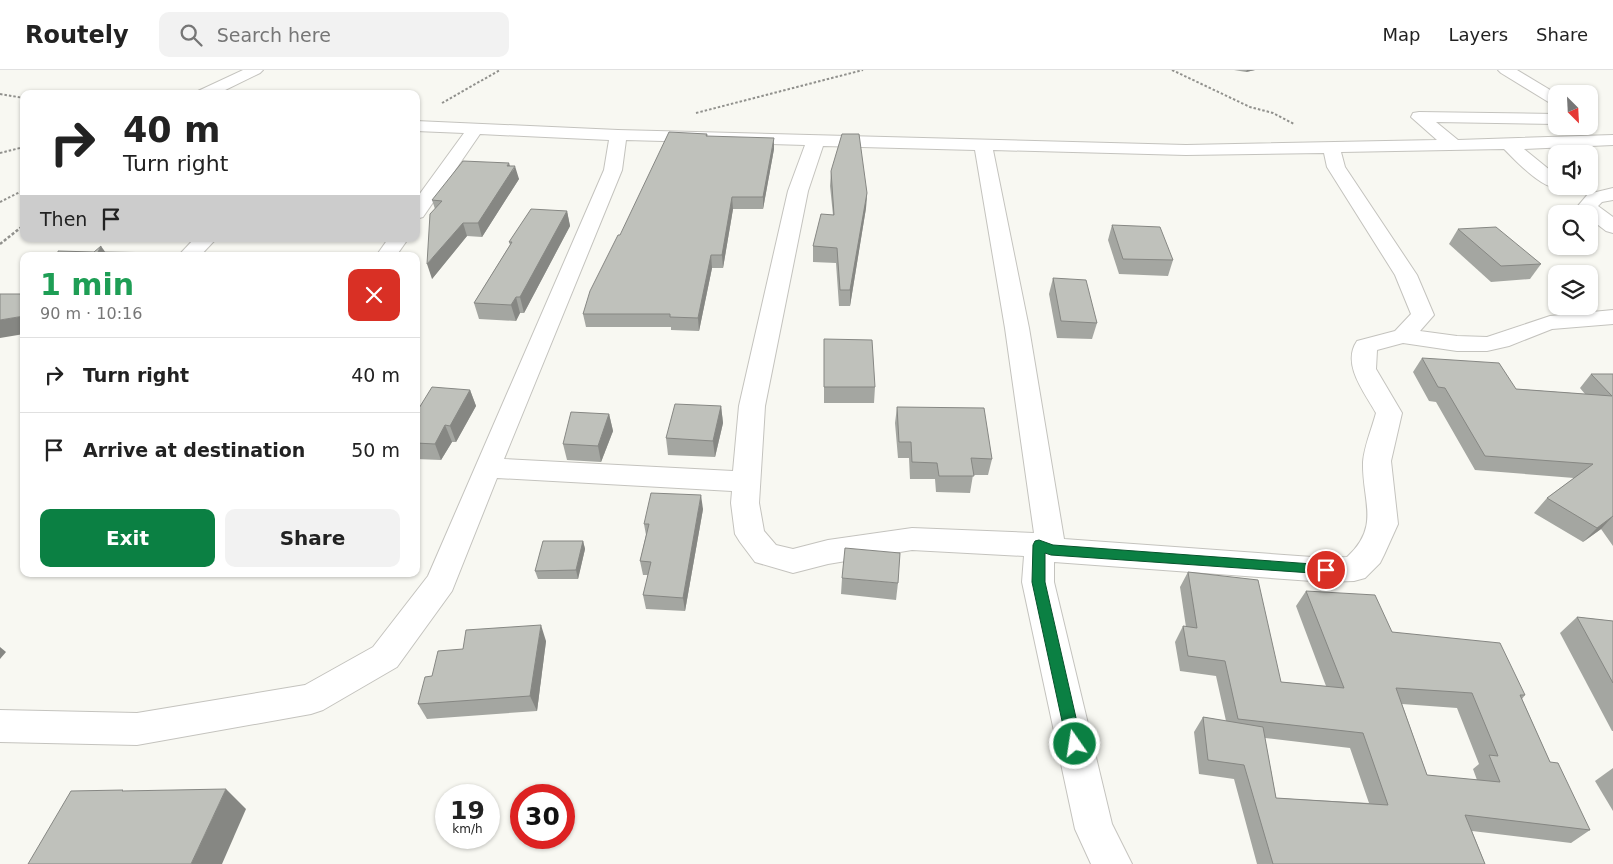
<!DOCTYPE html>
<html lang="en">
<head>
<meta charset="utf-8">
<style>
	:root { --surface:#fff; --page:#f2f2f2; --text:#222; --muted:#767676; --line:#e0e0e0; --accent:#0b8043 }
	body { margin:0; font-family:"DejaVu Sans",sans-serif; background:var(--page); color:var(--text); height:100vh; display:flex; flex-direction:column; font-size:19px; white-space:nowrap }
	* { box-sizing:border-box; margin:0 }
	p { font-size:16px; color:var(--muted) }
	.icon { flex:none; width:28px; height:28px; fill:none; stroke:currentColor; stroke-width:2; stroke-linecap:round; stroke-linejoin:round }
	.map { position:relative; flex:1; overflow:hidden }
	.side { position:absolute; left:20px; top:182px; width:400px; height:325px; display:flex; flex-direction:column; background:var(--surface); border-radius:10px; box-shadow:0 1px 4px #0004 }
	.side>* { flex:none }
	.banner { position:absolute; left:20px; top:20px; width:400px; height:152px; border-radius:10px; box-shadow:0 1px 4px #0004; background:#fff; color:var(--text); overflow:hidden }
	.needle { width:32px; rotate:156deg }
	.fabs { position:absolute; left:1548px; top:15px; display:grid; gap:10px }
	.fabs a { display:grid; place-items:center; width:50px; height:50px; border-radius:10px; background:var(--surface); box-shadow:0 1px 4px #0004; font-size:25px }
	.speed { position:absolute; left:435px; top:714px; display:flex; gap:10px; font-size:25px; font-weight:700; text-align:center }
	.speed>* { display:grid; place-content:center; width:65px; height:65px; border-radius:50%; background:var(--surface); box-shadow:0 1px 4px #0004; line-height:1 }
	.speed small { font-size:12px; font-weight:400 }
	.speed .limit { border:8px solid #d22; background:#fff; color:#111 }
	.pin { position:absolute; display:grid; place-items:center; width:42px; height:42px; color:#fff; margin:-21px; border:2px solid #fff; border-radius:50%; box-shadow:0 1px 5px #0007 }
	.me { position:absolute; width:55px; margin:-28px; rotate:347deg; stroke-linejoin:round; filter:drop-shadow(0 0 4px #0008) }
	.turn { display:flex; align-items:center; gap:18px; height:105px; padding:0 20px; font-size:22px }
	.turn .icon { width:65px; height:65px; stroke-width:2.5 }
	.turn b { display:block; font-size:35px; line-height:42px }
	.then { display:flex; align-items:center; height:48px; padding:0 20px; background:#0003; gap:10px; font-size:19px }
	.round { display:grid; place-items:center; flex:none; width:52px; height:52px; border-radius:10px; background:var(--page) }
	.overview { display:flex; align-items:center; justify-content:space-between; height:85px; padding:0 20px }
	h1 { font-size:30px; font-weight:700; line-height:38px; color:#1e9e55 }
	.action { display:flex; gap:10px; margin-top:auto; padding:10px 20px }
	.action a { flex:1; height:58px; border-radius:10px; background:var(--accent); color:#fff; font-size:20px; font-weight:700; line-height:58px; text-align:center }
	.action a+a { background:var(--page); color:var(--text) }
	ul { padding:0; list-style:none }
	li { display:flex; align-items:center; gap:15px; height:75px; padding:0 20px; border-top:1px solid var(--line) }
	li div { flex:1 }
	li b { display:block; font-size:19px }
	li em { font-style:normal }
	header { display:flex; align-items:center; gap:30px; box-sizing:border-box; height:70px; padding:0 25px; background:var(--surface); border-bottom:1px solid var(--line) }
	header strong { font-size:24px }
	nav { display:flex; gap:28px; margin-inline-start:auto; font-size:18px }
	.search { width:350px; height:45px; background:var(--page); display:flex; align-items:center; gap:12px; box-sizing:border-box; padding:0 18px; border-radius:10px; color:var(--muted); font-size:19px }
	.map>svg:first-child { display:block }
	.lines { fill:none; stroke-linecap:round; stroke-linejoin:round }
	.minor-casing { stroke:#c4c3be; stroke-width:2 }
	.path-far1 { stroke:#91918d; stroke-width:2; stroke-dasharray:2.5 2; stroke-linecap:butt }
	.path { stroke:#91918d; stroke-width:2.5; stroke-dasharray:3 2; stroke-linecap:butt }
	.minor { fill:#fff; fill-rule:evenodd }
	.wall { fill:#a4a6a1; fill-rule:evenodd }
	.shaded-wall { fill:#868783 }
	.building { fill:#bfc1bb; stroke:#868783; fill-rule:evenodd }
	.route { fill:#0b8043; stroke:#07532c }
</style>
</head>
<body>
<header>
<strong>Routely</strong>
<div class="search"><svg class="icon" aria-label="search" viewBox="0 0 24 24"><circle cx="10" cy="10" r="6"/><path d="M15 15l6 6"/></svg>Search here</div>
<nav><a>Map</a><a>Layers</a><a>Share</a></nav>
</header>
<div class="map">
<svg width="1613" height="794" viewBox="0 0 1613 794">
	<rect width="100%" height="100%" fill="#f8f8f2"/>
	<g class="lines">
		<g class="minor-casing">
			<g id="minor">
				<polygon points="243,0 263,0 260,3 217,24 196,24 198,21"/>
				<polygon points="1498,0 1517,0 1557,24 1556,35 1550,33 1501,3"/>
				<path d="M1419,42L1556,44V54L1436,52L1458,70L1613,65V75L1524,79L1556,105V116H1564C1549,127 1515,90 1504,79L1341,82L1345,97L1417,205L1434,245L1420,261L1457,266L1487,267L1550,246L1613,240V254L1552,259L1509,276L1487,281H1457L1403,273L1377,280L1376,299L1402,343L1391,391L1398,454L1384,485L1380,493L1365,508L1354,511L1326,512L1054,492V512L1112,754L1132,794H1091L1075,759L1022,512L1024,486L912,480L828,494L793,503L755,492L740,472L735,464L731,433L732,421L497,408L452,521L397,597L323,640L311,644L137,675L0,672V640L137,643L305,615L373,577L428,506L604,100L609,70L480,64L423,147L416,149V129L464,63L416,61V51L618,60L1186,75L1437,70L1411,47L1413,43ZM626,70L805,75L788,121L739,336L733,401L504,389L622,100ZM823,76L975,80L1005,258L1034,463L912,458L828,470L793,479L776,475L764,461L759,433L765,336L808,121ZM993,80L1186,85L1324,83L1327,97L1395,205L1411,244L1395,261L1357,271C1341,294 1365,323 1376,343C1372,358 1364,377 1363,392C1362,431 1381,456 1347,487L1326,488L1064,469L1029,258Z"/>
				<polygon points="1613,118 1613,130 1602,132 1598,136 1613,147 1613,163 1606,161 1589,148 1589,144 1583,144 1577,137 1588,124"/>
				<polygon points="194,169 216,169 200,186 178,186"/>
				<polygon points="388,169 408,169 396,186 376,186"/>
			</g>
		</g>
		<g class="path-far1">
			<polyline points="1172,0 1250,37 1273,43 1294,54"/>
			<polyline points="0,24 24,28"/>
			<polyline points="442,33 500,0"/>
			<polyline points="696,43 863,0"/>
			<polyline points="0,83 24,77"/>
			<polyline points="0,132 24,120"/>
		</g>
		<polyline class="path" points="0,174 24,155"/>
		<use href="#minor" class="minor"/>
	</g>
	<g class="wall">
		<polygon points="1234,0 1255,0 1246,2"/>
		<polygon points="707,64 708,67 774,79 763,139 733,139 723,198 712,198 699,261 671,260 671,257 586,257 583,244 620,165"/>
		<polygon points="510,96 519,109 482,167 467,166 432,209 435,139 432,130"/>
		<polygon points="831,101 867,123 866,138 850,236 839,236 836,193 813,192 813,176 833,145 830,116"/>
		<polygon points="567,141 570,156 524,243 520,243 516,251 479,249 474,233 510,175 509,172"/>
		<polygon points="1112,155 1173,190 1168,206 1119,204 1108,170"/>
		<polygon points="1458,159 1541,194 1530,209 1491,212 1449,174"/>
		<polygon points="1053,208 1097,253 1092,269 1057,268 1049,224"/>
		<polygon points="824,269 875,317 874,333 824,333"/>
		<polygon points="1422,288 1516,319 1585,324 1580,318 1591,304 1613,304 1613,476 1601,459 1583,472 1534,443 1547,428 1574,408 1475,400 1436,332 1429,331 1413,302"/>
		<polygon points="470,320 476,336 456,372 452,372 441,390 416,389 416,343"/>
		<polygon points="721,336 723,353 715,387 668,385 666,368"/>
		<polygon points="897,337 992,389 988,405 973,405 970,423 936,422 935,409 910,409 909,388 898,388 895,353"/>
		<polygon points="609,344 613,361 601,392 567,390 563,374"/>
		<polygon points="703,439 685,541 646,539 643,525 648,505 643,505 640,491 646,465 644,454"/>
		<polygon points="583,471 585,479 578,509 538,509 535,501"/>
		<path d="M1188,502L1281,612L1326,616L1296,536L1306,521L1525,625L1522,629L1550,692L1590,760L1571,773L1472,761L1485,794H1257L1234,709L1199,704L1194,662L1203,647L1226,651L1216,606L1180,601L1175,572L1183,556L1186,557L1180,517ZM1402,634L1457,638L1479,694L1473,699L1477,710L1427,705ZM1265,668L1350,678L1369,733L1276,728Z"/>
		<polygon points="331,504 359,504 358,505"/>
		<polygon points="842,508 898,513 896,530 841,524"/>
		<polygon points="1577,547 1613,551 1613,661 1612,661 1560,563"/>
		<polygon points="546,571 537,641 427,649 418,634 432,606 463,579"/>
		<polygon points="1613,698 1613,741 1595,711"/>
	</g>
	<g class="shaded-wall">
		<polygon points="1247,0 1255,0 1246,2"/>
		<polygon points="774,68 774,79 763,139 763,127"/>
		<polygon points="509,93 512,102 515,96 519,109 482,167 478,153"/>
		<polygon points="867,123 866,138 850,236 850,220"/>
		<polygon points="732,127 733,139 723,198 722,185"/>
		<polygon points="567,141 570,156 524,243 520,227"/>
		<polygon points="463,153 467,166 432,209 427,194"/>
		<polygon points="101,176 108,186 98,182"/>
		<polygon points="711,185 712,198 699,261 698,248"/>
		<polygon points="516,227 520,243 516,251 511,235"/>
		<polygon points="24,246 24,264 0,268 0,250"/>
		<polygon points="470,320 476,336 456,372 450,356"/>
		<polygon points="721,336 723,353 715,387 713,371"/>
		<polygon points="609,344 613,361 601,392 598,376"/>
		<polygon points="445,355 452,372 441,390 435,374"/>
		<polygon points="701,425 703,439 685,541 683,528"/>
		<polygon points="1613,446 1601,459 1583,472 1597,458"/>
		<polygon points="583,471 585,479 578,509 576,500"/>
		<polygon points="541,555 546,571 537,641 530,626"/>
		<polygon points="0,577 6,582 0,589"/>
		<polygon points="226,719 246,739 222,794 191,794"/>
	</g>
	<g class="building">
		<polygon points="669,62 707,64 706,66 774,68 763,127 732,127 722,185 711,185 698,248 670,247 670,244 583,244 590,221 618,165 620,165"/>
		<polygon points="842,64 859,64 867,123 850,220 840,220 837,178 813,176 821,144 834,145 831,101"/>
		<polygon points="463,91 509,93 507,96 515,96 478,153 463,153 427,194 430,144 442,131 432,130"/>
		<polygon points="531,139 567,141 520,227 516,227 511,235 474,233 512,172 509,172"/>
		<polygon points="1112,155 1160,157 1173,190 1123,189"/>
		<polygon points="1496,157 1541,194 1501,196 1458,159"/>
		<polygon points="101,176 98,182 248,184 246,186 58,186 58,181 94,182"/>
		<polygon points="1053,208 1086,210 1097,253 1061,251"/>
		<polygon points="0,224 24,224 24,246 0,250"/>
		<polygon points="824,269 872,270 875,317 824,317"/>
		<polygon points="1422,288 1499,293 1516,319 1612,326 1591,304 1613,304 1613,446 1597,458 1547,428 1593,394 1485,386 1445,318 1438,317"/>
		<polygon points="432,317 470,320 450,356 445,355 435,374 416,373 416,343"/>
		<polygon points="675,334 721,336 713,371 666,368"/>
		<polygon points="897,337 984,338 992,389 971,388 974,406 939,406 937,393 912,392 911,372 899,372"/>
		<polygon points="571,342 609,344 598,376 563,374"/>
		<polygon points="651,423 701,425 683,528 643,525 651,492 640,491 649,454 644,454"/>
		<polygon points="543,471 583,471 576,500 535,501"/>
		<polygon points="845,478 900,483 898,513 842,508"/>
		<path d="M1188,502L1258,510L1281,612L1344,618L1306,521L1375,525L1392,562L1500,573L1525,625H1520L1550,692L1558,693L1590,760L1465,745L1485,794H1273L1244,695L1208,690L1203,647L1263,657L1276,728L1388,735L1363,663L1238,649L1225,591L1188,586L1183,556L1197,558ZM1396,618L1472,623L1498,686L1489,685L1500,712L1427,705Z"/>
		<polygon points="1577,547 1613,551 1613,613"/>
		<polygon points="541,555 530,626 418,634 425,607 432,606 438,581 463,579 466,560"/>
		<polygon points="226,719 191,794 28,794 71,721 123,720 122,721"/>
	</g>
	<polygon class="route" points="1039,470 1053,475 1326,495 1330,496 1332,500 1330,503 1326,504 1051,485 1045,483 1045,512 1082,674 1080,679 1075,681 1069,679 1067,674 1032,512 1033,475 1035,471"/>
</svg>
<div class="fabs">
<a><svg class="needle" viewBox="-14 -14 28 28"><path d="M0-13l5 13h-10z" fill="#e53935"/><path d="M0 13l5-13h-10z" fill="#767676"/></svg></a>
<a><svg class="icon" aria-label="sound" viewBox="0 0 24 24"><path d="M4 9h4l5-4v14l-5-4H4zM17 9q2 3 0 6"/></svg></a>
<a><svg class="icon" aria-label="search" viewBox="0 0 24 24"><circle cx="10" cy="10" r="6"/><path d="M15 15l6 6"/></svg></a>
<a><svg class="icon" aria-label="layers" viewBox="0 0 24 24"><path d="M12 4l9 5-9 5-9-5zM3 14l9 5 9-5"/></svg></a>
</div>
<div class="speed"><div>19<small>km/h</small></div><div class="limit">30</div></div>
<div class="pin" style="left:1326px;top:500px;background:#d93025"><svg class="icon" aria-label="arrive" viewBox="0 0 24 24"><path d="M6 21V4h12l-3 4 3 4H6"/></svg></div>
<svg class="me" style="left:1075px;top:674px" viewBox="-20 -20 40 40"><circle r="17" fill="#0b8043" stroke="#fff" stroke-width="3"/><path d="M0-11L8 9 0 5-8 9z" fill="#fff"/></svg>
<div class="banner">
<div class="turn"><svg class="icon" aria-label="right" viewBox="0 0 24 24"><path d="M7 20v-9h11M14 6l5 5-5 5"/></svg><div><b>40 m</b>Turn right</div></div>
<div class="then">Then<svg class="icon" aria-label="arrive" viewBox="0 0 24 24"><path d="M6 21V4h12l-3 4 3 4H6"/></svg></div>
</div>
<section class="side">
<div class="overview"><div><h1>1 min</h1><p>90 m · 10:16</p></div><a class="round" style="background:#d93025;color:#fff"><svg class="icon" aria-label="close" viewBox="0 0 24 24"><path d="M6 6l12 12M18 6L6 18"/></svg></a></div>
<ul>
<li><svg class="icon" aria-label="right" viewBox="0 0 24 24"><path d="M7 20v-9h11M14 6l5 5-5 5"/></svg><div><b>Turn right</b></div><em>40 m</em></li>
<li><svg class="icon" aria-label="arrive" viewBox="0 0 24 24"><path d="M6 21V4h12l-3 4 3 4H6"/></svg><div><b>Arrive at destination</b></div><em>50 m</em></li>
</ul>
<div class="action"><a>Exit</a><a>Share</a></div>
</section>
</div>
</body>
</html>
